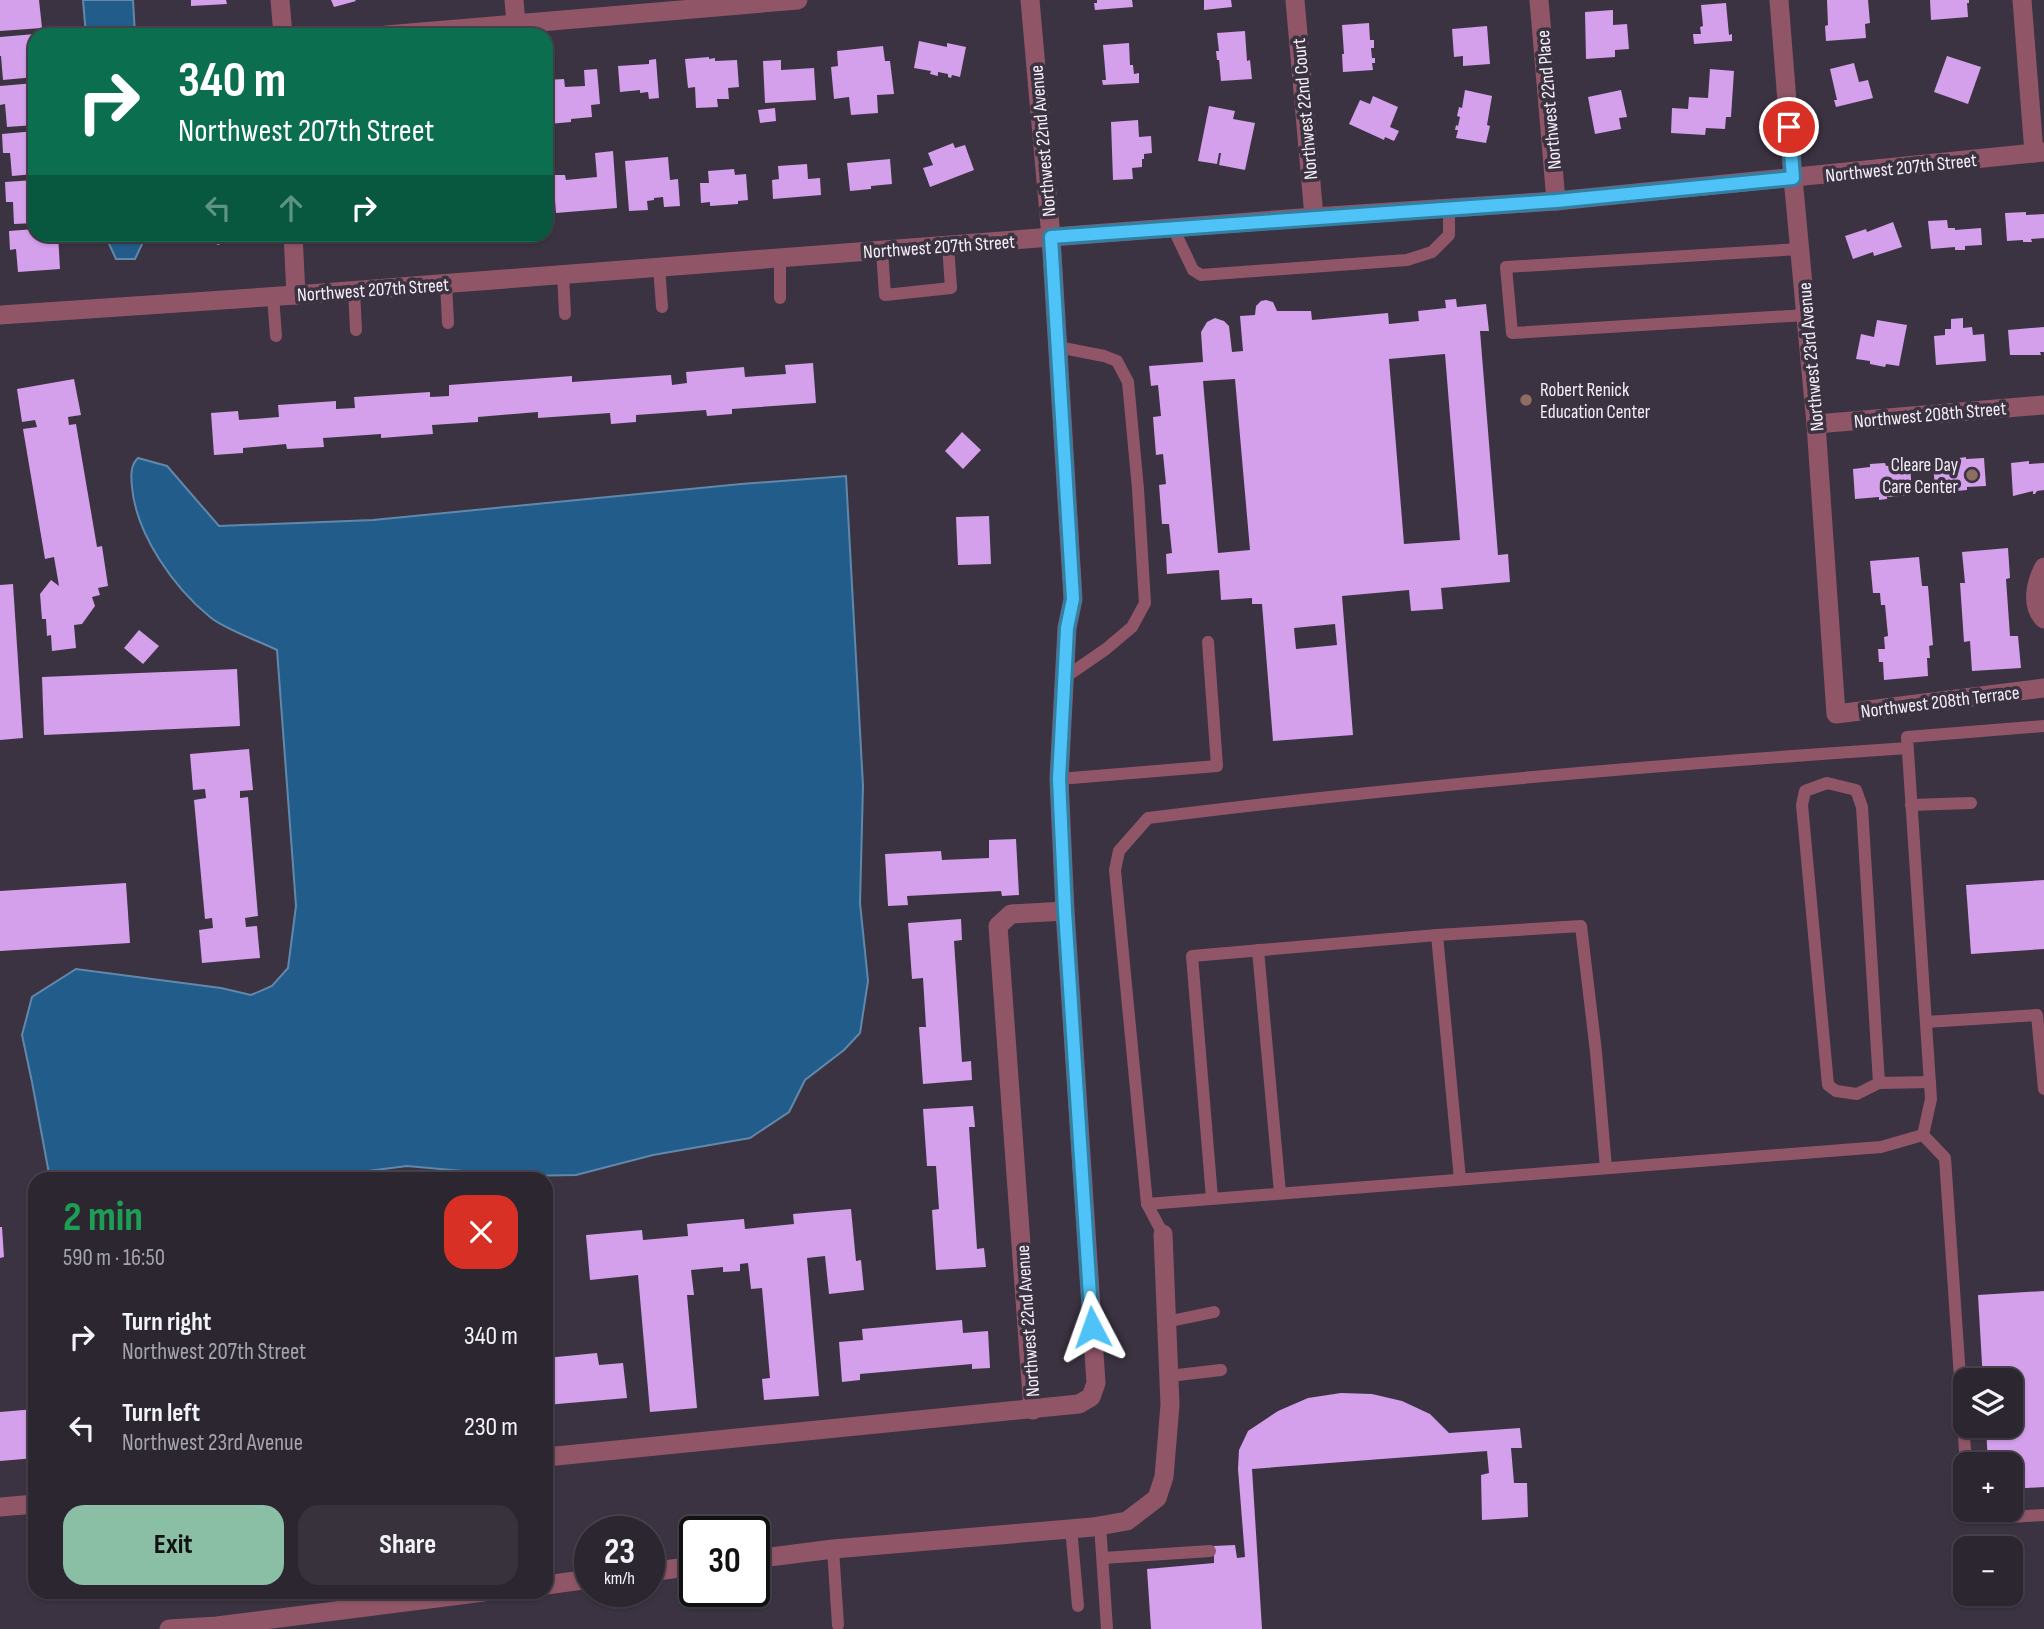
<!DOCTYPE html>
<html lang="en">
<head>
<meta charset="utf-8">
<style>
	:root { --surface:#2c2631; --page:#38323d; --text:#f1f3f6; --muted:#a6a5ab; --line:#48434d; --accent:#8abfa5 }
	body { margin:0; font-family:"Sofia Sans Condensed",sans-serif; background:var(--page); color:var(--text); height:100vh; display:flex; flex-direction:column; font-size:26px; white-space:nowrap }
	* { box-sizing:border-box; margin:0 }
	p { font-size:23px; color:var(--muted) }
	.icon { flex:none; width:38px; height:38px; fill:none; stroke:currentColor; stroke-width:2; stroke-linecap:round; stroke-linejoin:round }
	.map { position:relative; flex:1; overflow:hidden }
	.details { position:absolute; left:28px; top:1172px; width:525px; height:427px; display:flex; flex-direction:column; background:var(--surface); border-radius:21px; box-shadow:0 2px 5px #0004,0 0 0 2px var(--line) }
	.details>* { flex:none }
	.hud { position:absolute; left:28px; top:28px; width:525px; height:214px; border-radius:21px; box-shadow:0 2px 5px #0004,0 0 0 2px var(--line); background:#0b6e4f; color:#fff; overflow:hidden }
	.tools { position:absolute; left:1953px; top:1368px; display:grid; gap:14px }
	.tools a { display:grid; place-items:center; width:70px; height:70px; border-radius:14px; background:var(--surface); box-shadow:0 2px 5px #0004,0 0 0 2px var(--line); font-size:35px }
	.speed { position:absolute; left:574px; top:1516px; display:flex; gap:14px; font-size:35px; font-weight:700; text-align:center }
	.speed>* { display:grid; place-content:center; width:91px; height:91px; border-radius:50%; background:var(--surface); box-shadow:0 2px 5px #0004,0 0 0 2px var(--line); line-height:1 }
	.speed small { font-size:18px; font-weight:400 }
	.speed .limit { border:4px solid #111; border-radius:10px; background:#fff; color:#111 }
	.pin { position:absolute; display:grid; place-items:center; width:60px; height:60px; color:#fff; margin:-30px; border:4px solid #fff; border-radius:50%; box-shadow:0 2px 7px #0007 }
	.me { position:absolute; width:77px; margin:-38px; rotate:356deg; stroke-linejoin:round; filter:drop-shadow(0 0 5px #0008) }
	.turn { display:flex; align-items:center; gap:24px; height:147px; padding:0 35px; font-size:32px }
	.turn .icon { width:91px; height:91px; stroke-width:2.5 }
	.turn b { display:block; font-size:49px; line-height:60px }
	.lanes { display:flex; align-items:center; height:66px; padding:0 35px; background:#0003; justify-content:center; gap:35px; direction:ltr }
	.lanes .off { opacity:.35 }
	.round { display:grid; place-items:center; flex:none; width:74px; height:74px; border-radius:21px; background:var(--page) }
	.headline { display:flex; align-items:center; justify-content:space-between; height:119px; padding:0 35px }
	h1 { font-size:42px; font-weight:700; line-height:52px; color:#1e9e55 }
	.action { display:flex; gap:14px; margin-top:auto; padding:14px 35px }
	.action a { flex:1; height:80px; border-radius:21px; background:var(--accent); color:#111; font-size:28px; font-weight:700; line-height:80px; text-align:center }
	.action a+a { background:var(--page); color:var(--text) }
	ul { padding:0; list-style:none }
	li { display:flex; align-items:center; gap:21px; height:91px; padding:0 35px }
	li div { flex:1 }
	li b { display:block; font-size:26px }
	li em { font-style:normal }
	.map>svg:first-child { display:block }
	.water { fill:#225c8a; stroke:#6188ab; stroke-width:2 }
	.building { fill:#d49feb; fill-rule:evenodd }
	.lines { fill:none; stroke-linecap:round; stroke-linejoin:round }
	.service { stroke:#905668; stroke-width:12 }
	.minor { stroke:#905668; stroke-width:19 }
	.tertiary { stroke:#905668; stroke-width:19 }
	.route-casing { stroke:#337fa1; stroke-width:18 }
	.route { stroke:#4fc3f7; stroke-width:12 }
	.education-dot { fill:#8d6e63; stroke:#3b3341; stroke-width:2.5 }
	.labels { text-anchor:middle; stroke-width:7; stroke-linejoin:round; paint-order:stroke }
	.street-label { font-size:19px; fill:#f5eff8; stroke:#3b3341 }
	.poi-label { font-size:19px; fill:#f5eff8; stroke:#3b3341; text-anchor:start }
</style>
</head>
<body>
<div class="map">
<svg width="2044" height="1629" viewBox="0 0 2044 1629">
	<rect width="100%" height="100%" fill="#3b3341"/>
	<g class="water">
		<polygon points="83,0 133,0 135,35 86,35"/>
		<polygon points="105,235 145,235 144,240 135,259 116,259"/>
		<path d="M138,458L167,466L219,526L373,520L741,484L846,476L863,786L860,903L868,981L860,1033L844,1050L805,1080L789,1112L750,1138L653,1155L576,1175L518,1176L407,1166L297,1180L50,1179L32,1082L22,1035L32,997L76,969L221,988L251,995L272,986L288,968L296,906L277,650C259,641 224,629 210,617C174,588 136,534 132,487C131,477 130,465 138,458Z"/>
	</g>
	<g class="building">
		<polygon points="0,0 39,0 42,28 0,31"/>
		<polygon points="191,0 226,0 227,4 191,6"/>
		<polygon points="331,0 355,0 356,1 334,7"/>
		<polygon points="1097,0 1132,0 1133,7 1095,10 1094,3 1097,3"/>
		<polygon points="1204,0 1231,0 1232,7 1204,10"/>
		<polygon points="1827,0 1868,0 1870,23 1865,24 1866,38 1826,41 1825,26 1828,25"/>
		<polygon points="1930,0 1969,0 1969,3 1967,3 1968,17 1931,20"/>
		<polygon points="1726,3 1729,35 1732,34 1732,41 1694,44 1693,34 1701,34 1700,27 1703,26 1701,5"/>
		<polygon points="1613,10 1613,25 1627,24 1629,49 1615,50 1615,57 1586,59 1585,12"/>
		<polygon points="1369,23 1370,40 1374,40 1374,48 1371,48 1372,58 1375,58 1375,63 1372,63 1373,70 1343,72 1342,54 1344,54 1342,25"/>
		<polygon points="1487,26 1490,64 1463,66 1463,56 1454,57 1452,29"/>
		<polygon points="227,29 228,35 199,35 198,32"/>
		<polygon points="1245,31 1247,61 1250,60 1252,79 1221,81 1219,60 1217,60 1216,51 1219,51 1217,33"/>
		<polygon points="35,34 35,77 3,80 1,56 0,56 0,37"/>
		<polygon points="919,41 947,47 947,43 966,47 960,77 952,75 951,78 948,77 948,74 938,72 938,76 930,74 931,71 914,68"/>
		<polygon points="1129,43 1130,65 1133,65 1134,74 1139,73 1139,83 1103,85 1102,80 1106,80 1103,45"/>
		<polygon points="883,46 885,61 890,61 894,94 877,95 878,113 851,115 849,97 834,99 831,67 838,66 837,51"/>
		<polygon points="1947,56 1981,67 1968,104 1934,92"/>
		<polygon points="709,57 709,59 715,58 715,61 737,60 739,87 728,88 729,99 717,99 718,107 696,108 695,87 688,88 685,59"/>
		<polygon points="656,59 659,98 649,99 648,92 640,93 640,90 620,92 618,66 649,64 649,60"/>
		<polygon points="781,60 781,70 814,68 816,100 765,103 763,61"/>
		<polygon points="1854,63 1859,82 1868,80 1873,98 1836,107 1834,100 1837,100 1830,69"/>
		<polygon points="597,69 600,104 591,105 592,117 571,119 571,122 549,124 546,80 564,79 565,87 585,86 584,70"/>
		<polygon points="1710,69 1734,71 1731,117 1726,117 1725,129 1706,128 1705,135 1671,133 1672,108 1688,109 1689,97 1708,98"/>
		<polygon points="35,83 35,125 7,127 5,104 0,105 0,86"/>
		<polygon points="1465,90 1492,96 1487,125 1490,126 1486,143 1456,138 1458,130 1455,130 1456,125 1458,126 1460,117 1457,116 1459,107 1462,108"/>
		<polygon points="1621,90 1627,117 1619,118 1621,129 1595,134 1588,97"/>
		<polygon points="1373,96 1398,107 1390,127 1399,131 1394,141 1385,137 1384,140 1349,124 1360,100 1370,104"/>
		<polygon points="1209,106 1235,111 1233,119 1255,123 1245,170 1219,165 1221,153 1219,153 1217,164 1198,161"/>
		<polygon points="775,108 776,121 760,123 758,110"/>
		<polygon points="1138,120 1139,137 1151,136 1152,153 1144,154 1144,159 1142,159 1142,167 1132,168 1133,179 1113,180 1111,122"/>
		<polygon points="35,131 35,174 12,176 10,153 3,153 2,134"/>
		<polygon points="953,143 955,148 965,145 974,170 930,187 923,168 933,165 928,153"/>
		<polygon points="613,151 617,208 556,213 553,175 565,175 566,180 597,177 595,153"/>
		<polygon points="668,157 670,180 678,179 680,206 664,207 663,197 654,198 654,200 647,201 648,210 629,211 625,161"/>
		<polygon points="890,159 892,184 871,186 871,189 850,191 847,163"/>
		<polygon points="807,164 808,179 820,178 821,195 773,199 772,180 779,179 778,166"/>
		<polygon points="734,169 735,175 746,174 748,200 738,201 738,204 710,206 710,202 701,203 700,183 709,183 708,171"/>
		<polygon points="35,180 35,223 14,224 13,202 6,202 5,182"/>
		<polygon points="2026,212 2026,215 2044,214 2044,238 2031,239 2032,242 2023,242 2023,240 2007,241 2005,213"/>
		<polygon points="1947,220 1948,228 1955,228 1955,230 1981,228 1982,245 1965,246 1965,250 1955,250 1955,247 1931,249 1928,221"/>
		<polygon points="1893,222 1902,247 1874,256 1873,252 1853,259 1845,236 1866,229 1867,232"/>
		<polygon points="35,229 35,234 58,234 60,269 18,272 16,249 10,250 9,231"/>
		<polygon points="195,234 223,234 219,245 195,237"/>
		<path d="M1456,299L1457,307L1486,304L1489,331H1480L1498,555L1508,554L1510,582L1441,588L1443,609L1411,611L1409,590L1342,596L1353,735L1273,741L1262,604H1252V598L1221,600L1219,570L1167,574L1166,554L1172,553L1169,524H1162L1159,485L1166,484L1163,454L1156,455L1153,417L1161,416L1158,385L1151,386L1149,366L1203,362L1201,332L1207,322L1215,318L1224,321L1229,326L1232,352L1243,351L1240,316L1255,315L1256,306L1261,301L1266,300L1273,302L1277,311H1311L1312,320L1388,313L1389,324L1419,321L1418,311L1446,308L1445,300ZM1445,354L1460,540L1404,544L1389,359ZM1235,379L1250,550L1218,553L1203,381ZM1335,624L1337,645L1296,649L1294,628Z"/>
		<polygon points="1963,318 1963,328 1972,327 1973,335 1984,334 1986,361 1936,365 1934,336 1945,335 1945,329 1951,329 1951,319"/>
		<polygon points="1877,320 1907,325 1899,366 1886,364 1885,367 1870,364 1870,361 1856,359 1861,334 1874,337"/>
		<polygon points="2044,327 2044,352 2040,352 2041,355 2010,355 2008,330"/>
		<polygon points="813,363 816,403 732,409 732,414 707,416 706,410 636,415 636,422 611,424 610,413 538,418 538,412 478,417 478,422 432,425 433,434 381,438 381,434 323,438 324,447 287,449 286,444 243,448 243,453 214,455 211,413 238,411 239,420 279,417 278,405 336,401 336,409 355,408 354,397 430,392 430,397 449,396 449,385 572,376 572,382 671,375 672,385 687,383 686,372 744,367 745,377 786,374 785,365"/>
		<polygon points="74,379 81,415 68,417 69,425 76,424 97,547 102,546 108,586 98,588 100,595 92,597 95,606 82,624 74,625 76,648 52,651 51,635 47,636 46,619 42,619 40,594 51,580 59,586 54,557 45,559 23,429 37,427 35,420 22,422 17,389"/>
		<polygon points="962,432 981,450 963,469 945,451"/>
		<polygon points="1966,457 1966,459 1984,458 1986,486 1967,487 1967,490 1957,491 1956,488 1943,489 1944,492 1939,492 1939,489 1935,489 1933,462"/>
		<polygon points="2029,461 2029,464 2044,463 2044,490 2037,491 2035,494 2033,494 2033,491 2013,496 2011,463"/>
		<polygon points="1885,463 1886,466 1910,464 1912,495 1887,497 1887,499 1879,500 1879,497 1855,499 1853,469 1870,467 1870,464"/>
		<polygon points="989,516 991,564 958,565 956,517"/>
		<polygon points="2008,548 2010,578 2006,579 2010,636 2018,636 2021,668 1972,671 1970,641 1964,642 1960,583 1965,583 1962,552"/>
		<polygon points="1919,557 1922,586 1928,586 1933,645 1929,646 1930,658 1927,658 1928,676 1884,680 1883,662 1879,662 1878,649 1885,649 1884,637 1888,636 1885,605 1881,605 1880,593 1873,593 1870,561"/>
		<polygon points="13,584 23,738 0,740 0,585"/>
		<polygon points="139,630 159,646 143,664 124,648"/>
		<polygon points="237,669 240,726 44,735 42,677"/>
		<polygon points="249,749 253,790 240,791 240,798 248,797 258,916 245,918 246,927 257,926 260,958 202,963 199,930 213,928 212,918 205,919 194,800 206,798 205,789 193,790 190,754"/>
		<polygon points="1016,839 1019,895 1002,896 1001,891 907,896 908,905 888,906 885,854 941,851 942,860 989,858 989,840"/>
		<polygon points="2044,880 2044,949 1971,954 1966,885"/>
		<polygon points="126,883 130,943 0,951 0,891"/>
		<polygon points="961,919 962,940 954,941 962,1062 971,1061 972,1080 923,1084 919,1027 926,1027 923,978 912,979 908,923"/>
		<polygon points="973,1106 975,1127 969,1127 977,1249 984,1248 986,1267 936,1270 932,1210 939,1209 936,1166 927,1166 923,1109"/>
		<polygon points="851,1209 856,1261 861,1260 864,1290 829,1294 825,1256 807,1258 819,1396 764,1400 762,1379 770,1378 762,1288 751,1289 748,1263 740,1264 740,1271 723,1272 723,1267 691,1270 694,1295 687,1295 697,1408 650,1412 638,1275 590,1280 586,1235 642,1230 643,1240 688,1236 687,1224 744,1219 745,1229 794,1224 793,1214"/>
		<polygon points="0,1227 2,1227 4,1257 0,1258"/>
		<polygon points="2044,1291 2044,1487 2011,1489 2011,1465 1988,1465 1986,1426 2011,1426 2011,1381 1983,1381 1978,1295"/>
		<polygon points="962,1320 963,1333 988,1331 990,1368 972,1369 972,1364 860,1374 860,1380 842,1382 839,1342 863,1340 862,1329"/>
		<polygon points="597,1353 599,1365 623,1363 627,1398 546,1405 546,1358"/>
		<polygon points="1341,1393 1372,1394 1402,1401 1430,1414 1449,1433 1520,1428 1522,1448 1511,1448 1514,1483 1527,1483 1528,1517 1482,1520 1481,1475 1489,1473 1487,1451 1252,1469 1262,1629 1151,1629 1147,1569 1214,1563 1214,1546 1235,1545 1237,1558 1245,1557 1238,1469 1239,1450 1248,1431 1278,1411 1308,1398"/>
		<polygon points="35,1409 35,1458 0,1461 0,1412"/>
	</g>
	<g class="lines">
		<g class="service">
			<polyline points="1173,228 1193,270 1201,275 1407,260 1432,252 1449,235 1449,209"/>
			<polyline points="1800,249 1506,267 1512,333 1806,315"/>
			<polyline points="882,250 885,295 951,288 948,245"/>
			<polyline points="659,267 662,307"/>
			<polyline points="563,274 565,314"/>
			<polyline points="446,283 448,323"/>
			<polyline points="354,290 356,330"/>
			<polyline points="273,296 276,336"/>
			<polyline points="780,298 780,258"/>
			<polyline points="1058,347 1104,356 1117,361 1128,382 1138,489 1145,603 1132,627 1106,649 1064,678"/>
			<path d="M1908,748C1654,765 1400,786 1148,818L1119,851L1115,870L1147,1204L1881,1147L1923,1135L1931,1099L1907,737L2044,726"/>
			<polyline points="1059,779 1217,766 1208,642"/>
			<polyline points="1911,805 1971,803"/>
			<polyline points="1258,950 1280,1193"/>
			<polyline points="1926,1022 2037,1015 2044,1089"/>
			<polyline points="1879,1083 1862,807 1856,790 1827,783 1805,791 1802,805 1828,1085 1836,1091 1857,1094 1879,1083 1930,1082"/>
			<polyline points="1923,1135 1945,1158 1966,1465"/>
			<polyline points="1460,1179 1437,935 1581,926 1596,1052 1606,1168"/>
			<polyline points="1212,1198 1192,956 1437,935"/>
			<polyline points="1147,1204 1163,1234"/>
			<polyline points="1166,1322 1214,1312"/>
			<polyline points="1169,1376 1221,1370"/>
			<polyline points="1981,1510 1995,1518 2044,1515"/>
			<polyline points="1100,1525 1107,1629"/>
			<polyline points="1071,1528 1078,1606"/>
			<polyline points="833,1549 838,1625"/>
			<polyline points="1103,1558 1210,1551"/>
		</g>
		<g class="minor">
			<polyline points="280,0 283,35"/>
			<polyline points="514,0 516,24"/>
			<polyline points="1295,0 1314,217"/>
			<polyline points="1539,0 1556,201"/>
			<polyline points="1779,0 1793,178 1816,424 1836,714 2044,688"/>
			<polyline points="2022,0 2034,153"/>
			<polyline points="386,35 798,0"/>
			<polyline points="293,234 296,295"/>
			<polyline points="1816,424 2044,405"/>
			<path d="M2044,567C2036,582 2030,605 2044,619"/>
			<polyline points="1033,1410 998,926 1011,914 1065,911"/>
			<polyline points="546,1457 1079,1404 1091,1397 1096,1383 1065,911 1059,779 1067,628 1073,599 1051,237 1030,0"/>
			<polyline points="0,1507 35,1504"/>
			<polyline points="754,1559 833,1549 1093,1527 1127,1521 1157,1498 1164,1477 1170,1405 1163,1234"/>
			<polyline points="649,1572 695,1566"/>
			<polyline points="546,1585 590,1579"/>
			<polyline points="169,1629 217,1626 484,1592"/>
		</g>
		<polyline class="tertiary" points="0,315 296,295 1314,217 1556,201 2044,152"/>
	</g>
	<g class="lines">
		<g class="route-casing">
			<polyline id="route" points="1092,1327 1065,911 1059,779 1067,628 1073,599 1051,237 1556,201 1793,178 1789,127"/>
		</g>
		<use href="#route" class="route"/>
	</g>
	<g class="education-dot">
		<circle cx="1526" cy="400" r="7"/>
		<circle cx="1972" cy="475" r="7"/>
	</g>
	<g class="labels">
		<g class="street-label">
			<text transform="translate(1548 100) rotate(-95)" y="7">Northwest 22nd Place</text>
			<text transform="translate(1304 109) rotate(-95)" y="7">Northwest 22nd Court</text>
			<text transform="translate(1042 141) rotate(-95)" y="7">Northwest 22nd Avenue</text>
			<text transform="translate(1901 167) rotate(-6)" y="7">Northwest 207th Street</text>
			<text transform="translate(939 246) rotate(-4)" y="7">Northwest 207th Street</text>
			<text transform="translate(373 289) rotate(-4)" y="7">Northwest 207th Street</text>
			<text transform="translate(1810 357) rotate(-95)" y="7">Northwest 23rd Avenue</text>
			<text transform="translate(1930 414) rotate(-5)" y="7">Northwest 208th Street</text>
			<text transform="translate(1940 701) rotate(-7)" y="7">Northwest 208th Terrace</text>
			<text transform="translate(1027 1321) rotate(-94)" y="7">Northwest 22nd Avenue</text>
		</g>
		<g class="poi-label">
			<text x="1540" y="396">Robert Renick<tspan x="1540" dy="22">Education Center</tspan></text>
			<text x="1958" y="471" text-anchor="end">Cleare Day<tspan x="1958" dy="22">Care Center</tspan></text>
		</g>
	</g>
</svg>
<div class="tools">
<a><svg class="icon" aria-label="layers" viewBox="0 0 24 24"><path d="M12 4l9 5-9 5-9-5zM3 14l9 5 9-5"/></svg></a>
<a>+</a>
<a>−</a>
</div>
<div class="speed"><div>23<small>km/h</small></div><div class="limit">30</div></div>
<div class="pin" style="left:1789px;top:127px;background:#d93025"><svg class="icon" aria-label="arrive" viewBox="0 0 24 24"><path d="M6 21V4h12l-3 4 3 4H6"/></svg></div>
<svg class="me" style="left:1092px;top:1327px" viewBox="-20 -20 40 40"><path d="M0-17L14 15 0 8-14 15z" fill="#4fc3f7" stroke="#fff" stroke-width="4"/></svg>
<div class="hud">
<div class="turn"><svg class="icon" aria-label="right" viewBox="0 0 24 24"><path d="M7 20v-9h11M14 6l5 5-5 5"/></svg><div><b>340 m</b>Northwest 207th Street</div></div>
<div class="lanes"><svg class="icon off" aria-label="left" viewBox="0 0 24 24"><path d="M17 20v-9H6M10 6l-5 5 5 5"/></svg><svg class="icon off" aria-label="ahead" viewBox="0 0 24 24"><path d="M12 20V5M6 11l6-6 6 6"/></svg><svg class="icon" aria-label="right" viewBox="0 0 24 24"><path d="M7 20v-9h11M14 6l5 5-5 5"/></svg></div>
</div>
<section class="details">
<div class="headline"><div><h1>2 min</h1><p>590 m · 16:50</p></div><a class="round" style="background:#d93025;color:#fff"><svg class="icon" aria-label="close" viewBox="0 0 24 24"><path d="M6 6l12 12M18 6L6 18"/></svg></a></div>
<ul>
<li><svg class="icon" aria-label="right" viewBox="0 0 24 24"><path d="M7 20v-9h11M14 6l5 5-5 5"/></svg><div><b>Turn right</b><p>Northwest 207th Street</p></div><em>340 m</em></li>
<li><svg class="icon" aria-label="left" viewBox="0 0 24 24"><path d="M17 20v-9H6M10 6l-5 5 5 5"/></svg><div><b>Turn left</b><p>Northwest 23rd Avenue</p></div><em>230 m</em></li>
</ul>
<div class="action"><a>Exit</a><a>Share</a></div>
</section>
</div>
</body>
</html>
